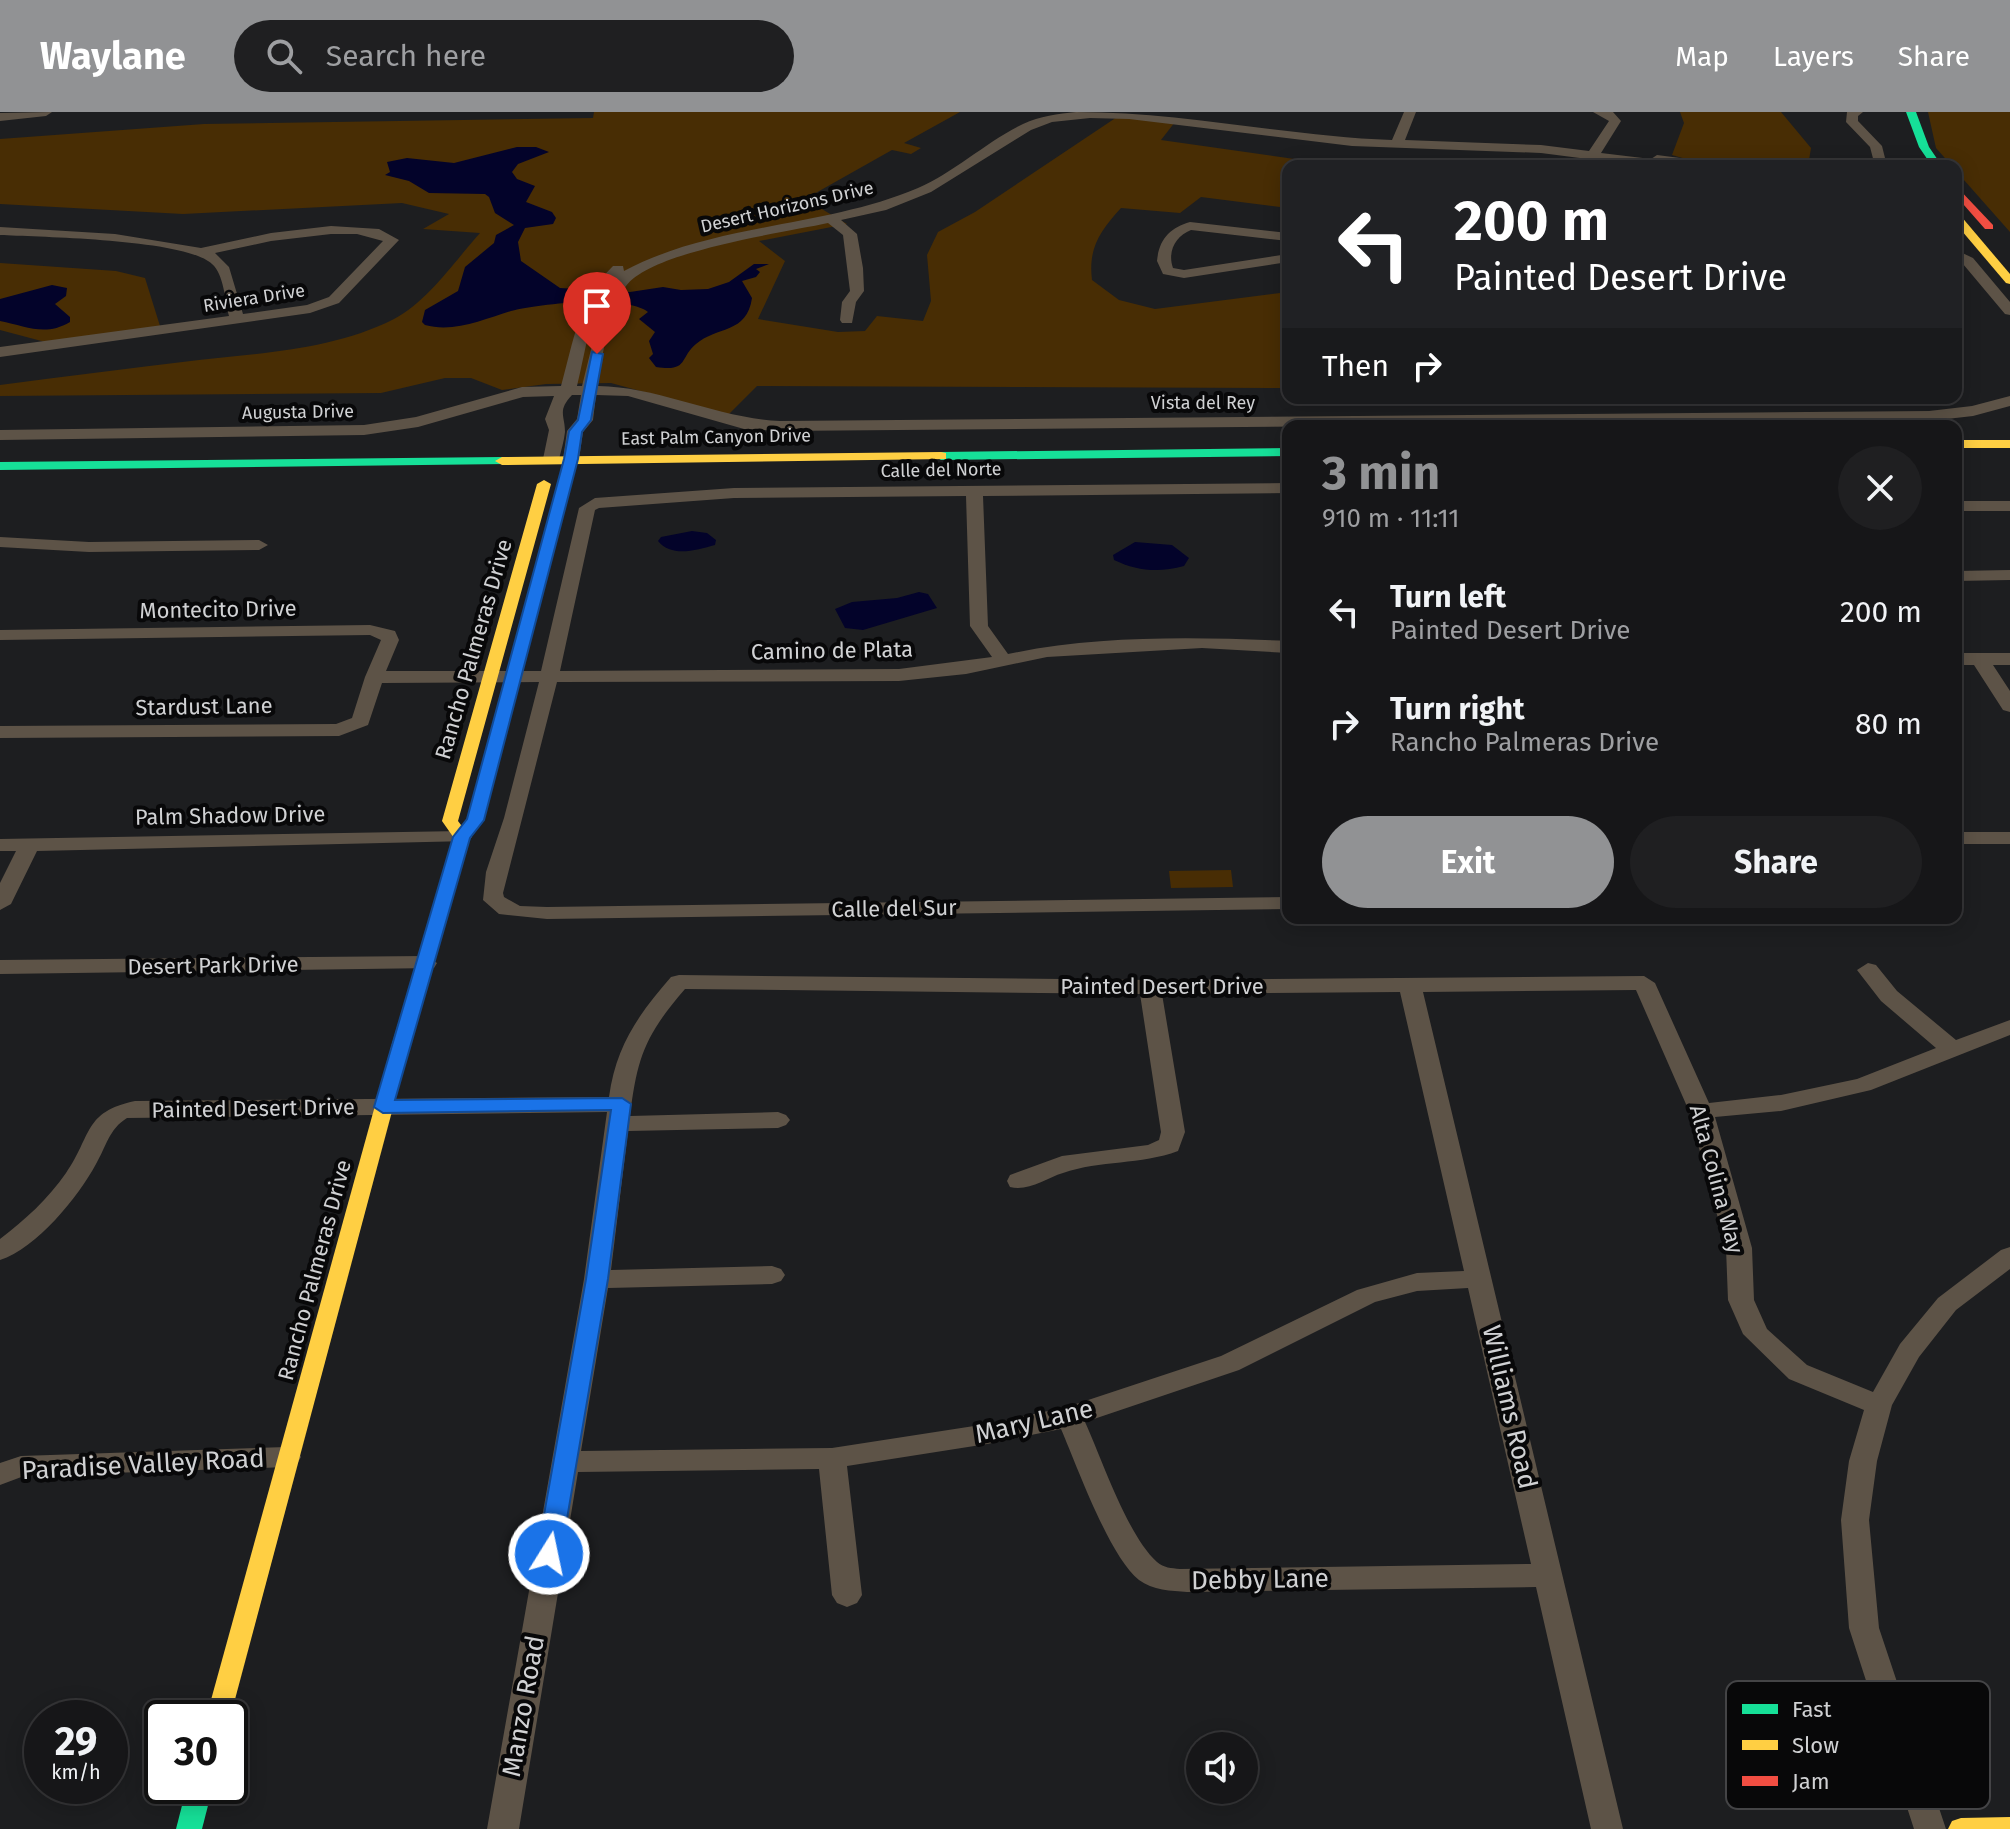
<!DOCTYPE html>
<html lang="en">
<head>
<meta charset="utf-8">
<style>
	:root { --surface:#161618; --page:#1f1f21; --text:#f1f3f6; --muted:#9e9fa2; --line:#353537; --accent:#919294 }
	body { margin:0; font-family:"Fira Sans",sans-serif; background:var(--page); color:var(--text); height:100vh; display:flex; flex-direction:column; font-size:30px; white-space:nowrap }
	* { box-sizing:border-box; margin:0 }
	p { font-size:26px; color:var(--muted) }
	.icon { flex:none; width:44px; height:44px; fill:none; stroke:currentColor; stroke-width:2; stroke-linecap:round; stroke-linejoin:round }
	.map { position:relative; flex:1; overflow:hidden }
	.details { position:absolute; left:1282px; top:308px; width:680px; height:504px; display:flex; flex-direction:column; background:var(--surface); border-radius:16px; box-shadow:0 4px 20px #0003,0 0 0 2px var(--line) }
	.details>* { flex:none }
	.banner { position:absolute; left:1282px; top:48px; width:680px; height:244px; border-radius:16px; box-shadow:0 4px 20px #0003,0 0 0 2px var(--line); background:#202124; color:#fff; overflow:hidden }
	.controls { position:absolute; left:1186px; top:1620px; display:grid; gap:16px }
	.controls a { display:grid; place-items:center; width:72px; height:72px; border-radius:50%; background:var(--surface); box-shadow:0 4px 20px #0003,0 0 0 2px var(--line); font-size:40px }
	.speed { position:absolute; left:24px; top:1588px; display:flex; gap:16px; font-size:40px; font-weight:700; text-align:center }
	.speed>* { display:grid; place-content:center; width:104px; height:104px; border-radius:50%; background:var(--surface); box-shadow:0 4px 20px #0003,0 0 0 2px var(--line); line-height:1 }
	.speed small { font-size:20px; font-weight:400 }
	.speed .limit { border:4px solid #111; border-radius:12px; background:#fff; color:#111 }
	.pin { position:absolute; display:grid; place-items:center; width:68px; height:68px; color:#fff; margin:-82px -34px; border-radius:50% 50% 50% 0; rotate:-45deg; box-shadow:0 0 8px #0007 }
	.pin .icon { rotate:45deg }
	.me { position:absolute; width:88px; margin:-44px; rotate:10deg; stroke-linejoin:round; filter:drop-shadow(0 0 6px #0008) }
	.turn { display:flex; align-items:center; gap:28px; height:168px; padding:0 40px; font-size:36px }
	.turn .icon { width:104px; height:104px; stroke-width:2.5 }
	.turn b { display:block; font-size:56px; line-height:68px }
	.then { display:flex; align-items:center; height:76px; padding:0 40px; background:#0003; gap:16px; font-size:30px }
	.round { display:grid; place-items:center; flex:none; width:84px; height:84px; border-radius:42px; background:var(--page) }
	.summary { display:flex; align-items:center; justify-content:space-between; height:136px; padding:0 40px }
	h1 { font-size:48px; font-weight:700; line-height:60px; color:var(--accent) }
	.primary-button { display:flex; gap:16px; margin-top:auto; padding:16px 40px }
	.primary-button a { flex:1; height:92px; border-radius:48px; background:var(--accent); color:#fff; font-size:32px; font-weight:700; line-height:92px; text-align:center }
	.primary-button a+a { background:var(--page); color:var(--text) }
	ul { padding:0; list-style:none }
	li { display:flex; align-items:center; gap:24px; height:112px; padding:0 40px }
	li div { flex:1 }
	li b { display:block; font-size:30px }
	li em { font-style:normal }
	header { display:flex; align-items:center; gap:48px; box-sizing:border-box; height:112px; padding:0 40px; background:var(--accent); color:#fff }
	header strong { font-size:38px }
	nav { display:flex; gap:44px; margin-inline-start:auto; font-size:28px }
	.search { width:560px; height:72px; background:var(--page); display:flex; align-items:center; gap:20px; box-sizing:border-box; padding:0 28px; border-radius:44px; color:var(--muted); font-size:30px }
	.map>svg:first-child { display:block }
	.green { fill:#482d04 }
	.water { fill:#03032a }
	.lines { fill:none; stroke-linecap:round; stroke-linejoin:round }
	.street { fill:#5d5347; fill-rule:evenodd }
	.fast { fill:#16e098; fill-rule:evenodd }
	.slow { fill:#ffcf43; fill-rule:evenodd }
	.jam { fill:#f24e42; fill-rule:evenodd }
	.route { fill:#1a73e8; stroke:#114b97; stroke-width:2 }
	.labels { text-anchor:middle; stroke-width:8; stroke-linejoin:round; paint-order:stroke }
	.far-street-label { font-size:18px; fill:#d0d1d3; stroke:#080809 }
	.street-label { font-size:22px; fill:#d0d1d3; stroke:#080809 }
	.near-street-label { font-size:26px; fill:#d0d1d3; stroke:#080809 }
	.key { fill:#080809; stroke:#444446; stroke-width:2 }
	.key-label { font-size:22px; fill:#d0d1d3 }
</style>
</head>
<body>
<header>
<strong>Waylane</strong>
<div class="search"><svg class="icon" aria-label="search" viewBox="0 0 24 24"><circle cx="10" cy="10" r="6"/><path d="M15 15l6 6"/></svg>Search here</div>
<nav><a>Map</a><a>Layers</a><a>Share</a></nav>
</header>
<div class="map">
<svg width="2010" height="1717" viewBox="0 0 2010 1717">
	<rect width="100%" height="100%" fill="#1d1e20"/>
	<g class="green">
		<path d="M594,0H960L904,31L921,36L911,42L892,38L805,87L847,112L759,129L785,149L758,207L838,220L865,219L877,204L923,209L931,189L927,143L938,120L975,100L1120,3L1175,10L1161,28L1336,53L1372,54H1288V96L1201,85L1180,101L1121,96C1100,119 1088,136 1092,168L1119,188L1155,197L1288,180V276L757,274L728,303L611,271L546,272L502,278L471,266H445L381,281L0,284V273C66,264 133,256 199,248C264,241 335,237 394,207C428,189 454,150 480,121L423,117L449,102L402,91L183,102L0,92V27L204,12L593,6Z"/>
		<polygon points="1680,0 1781,0 1811,36 1808,54 1696,54 1696,50 1672,43 1684,11"/>
		<polygon points="1928,0 2010,0 2010,120 1956,59 1956,54 1952,54 1936,36"/>
		<polygon points="0,151 116,159 145,166 160,214 49,231 0,218"/>
		<polygon points="1231,758 1233,775 1171,776 1169,759"/>
	</g>
	<g class="water">
		<path d="M517,35H536L549,40L518,52L512,60L517,67L535,74L526,90L552,100L556,106L553,112L525,116L518,130L521,149L560,176L630,180L663,175L681,178L708,177L729,170L754,152H769L756,157L760,160L756,165L742,169L752,186C747,222 717,214 696,232C679,246 689,260 656,255L649,246L653,242L649,229L655,220L639,207L648,200C624,182 540,192 511,199C485,207 454,221 425,213L422,210L425,198L458,179L465,155L494,131L496,123L514,113L495,101L489,85L485,82L429,81L409,69L385,63L390,60L387,50L407,46L454,51Z"/>
		<path d="M52,173L67,176L66,184L55,192L70,205V210C45,225 26,214 0,209V187Z"/>
		<path d="M692,419L707,421L716,428L715,433C696,438 672,446 658,429L661,425Z"/>
		<path d="M1135,430L1172,433L1189,446L1184,454C1159,461 1137,459 1114,448L1113,443Z"/>
		<polygon points="919,480 928,482 937,496 863,518 845,516 835,497 852,490 897,486"/>
	</g>
	<g class="lines">
		<g class="street">
			<polygon points="52,0 46,4 0,9 0,1"/>
			<path d="M1076,0C1183,0 1286,24 1392,28L1404,0H1416L1405,28L1541,33L1589,39L1609,9L1593,0H1613L1621,9L1601,41L1651,47L1657,43L1711,50L1717,54H1642L1541,41L1352,34L1129,7L1090,6L1052,10L1031,18L931,80L886,98L841,108L857,122L863,156L864,179L856,190L852,211H842L840,208L842,190L850,179L843,123L828,111C782,121 652,139 626,174C610,193 601,248 598,274C660,275 717,306 780,309L1929,299L1972,294L2010,284V294L1973,304L1929,309L780,319L744,317L628,284L596,283L593,308L583,320L579,347L571,352L563,347L567,319L577,307L581,283H572C557,299 565,303 565,320C564,329 561,339 559,347L551,352L543,347L549,318L545,307L554,284L523,285L418,315L364,323L0,328V318L364,313L416,305L522,275L561,274C574,228 578,189 613,154H623L624,159C714,111 824,116 918,76C955,60 986,30 1023,12C1040,4 1058,2 1076,0ZM616,167L602,193L582,274H577C586,239 590,193 616,167Z"/>
			<polygon points="1847,0 1863,0 1858,4 1858,9 1882,34 1887,54 1875,54 1870,35 1846,10"/>
			<path d="M1190,110L1288,121V129L1191,118C1176,124 1167,139 1173,156L1184,158L1288,142V150L1184,166L1163,162L1157,149C1159,127 1170,116 1190,110Z"/>
			<path d="M331,114L379,117L399,128L339,191L310,201L0,245V235L229,204C225,189 224,162 212,152C186,127 40,125 0,123V115L115,122L201,136L271,121ZM331,122H357L383,129L329,185L307,193L243,202L229,155L215,141L271,129Z"/>
			<polygon points="1956,138 1973,146 2010,190 2010,203 2005,202 1963,152 1956,148"/>
			<path d="M1288,371V381L983,384L988,514L1008,542C1099,523 1196,525 1288,529V541L1202,536L1047,545L966,562L899,569L557,570L503,781L504,785L520,794L547,795L1288,785V797L547,807L499,802L483,788L486,760L504,706L539,570L382,571L368,613L339,624L0,626V614L336,612L352,606L365,565L381,528L370,523L0,528V518L370,513L395,519L399,528L386,559H541L579,396L595,386L734,376ZM966,384L970,514L992,545L899,557L560,559L595,398L599,396L734,386Z"/>
			<rect x="1956" y="389" width="54" height="10"/>
			<polygon points="0,425 89,430 259,428 268,433 259,438 89,440 0,435"/>
			<polygon points="2010,458 2010,468 1956,469 1956,459"/>
			<polygon points="1956,541 2010,541 2010,553 1993,553 2010,579 2010,600 2003,598 1974,553 1956,553"/>
			<polygon points="462,719 472,725 469,729 37,739 11,792 0,798 0,771 16,739 0,739 0,727"/>
			<rect x="1956" y="720" width="54" height="12"/>
			<polygon points="426,844 437,851 434,856 0,862 0,848"/>
			<path d="M1868,851L1876,853L1897,879L1956,928L2010,908V923L1871,978L1781,999L1715,1005L1752,1136L1754,1188L1767,1217L1807,1253L1873,1280L1900,1232L1938,1186L2001,1138L2010,1135V1157L1956,1198L1919,1245L1892,1293L1877,1349L1869,1408L1879,1516L1946,1717H1914L1849,1516L1841,1408L1849,1349L1864,1298L1789,1267L1743,1222L1728,1188L1726,1136L1689,999L1636,878L1423,880L1623,1717H1591L1536,1475L1187,1480C1172,1479 1152,1478 1139,1468C1109,1444 1077,1354 1061,1317L987,1332L847,1354L862,1483L857,1491L847,1495L837,1491L832,1483L819,1357L578,1360L519,1717H487L584,1167L607,1000L127,1006C109,1017 106,1035 96,1052C79,1084 36,1137 0,1148V1127C25,1108 48,1087 66,1061C92,1024 83,1000 135,989L609,985C616,934 638,903 671,865L679,863L1150,868L1644,864L1655,871L1709,991L1781,983L1857,967L1936,936L1881,889L1857,858ZM685,877L1140,882L1161,1020L1159,1028L1148,1033L1062,1044L1010,1063L1007,1069L1010,1075C1028,1080 1046,1066 1063,1061C1100,1048 1141,1053 1178,1039L1185,1020L1162,882L1400,880L1464,1159L1417,1161L1357,1178L1221,1244L1067,1295L987,1312L832,1336L581,1339L608,1176L772,1172L781,1169L785,1163L781,1157L772,1154L611,1158L628,1019L778,1016L786,1013L790,1008L786,1003L778,1000L630,1004C637,946 645,923 685,877ZM1468,1176L1531,1452L1180,1457C1171,1456 1164,1456 1157,1450C1127,1423 1102,1347 1085,1310L1239,1258L1375,1190L1417,1179Z"/>
			<polygon points="287,1335 297,1338 301,1345 297,1352 287,1355 24,1364 0,1373 0,1351 21,1344"/>
		</g>
		<g class="fast">
			<polygon points="1906,0 1916,0 1929,35 1942,54 1932,54 1919,35"/>
			<polygon points="1288,336 1288,344 941,348 934,344 941,340"/>
			<polygon points="571,343 578,347 484,708 470,726 410,932 408,936 394,936 392,932 454,725 468,707 564,347"/>
			<polygon points="502,345 507,346 507,352 0,358 0,350"/>
			<polygon points="187,1674 213,1674 202,1717 176,1717"/>
		</g>
		<g class="slow">
			<polygon points="1956,102 1960,103 2010,162 2010,172 2006,171 1956,112"/>
			<rect x="1956" y="328" width="54" height="8"/>
			<polygon points="941,340 946,341 946,347 502,353 495,349 502,345"/>
			<polygon points="544,368 551,372 458,709 470,725 462,730 456,729 442,709 537,372"/>
			<polygon points="401,926 410,932 230,1606 206,1606 392,932"/>
			<polygon points="2010,1705 2010,1717 1948,1717 1952,1709 1961,1706"/>
		</g>
		<polygon class="jam" points="1956,74 1993,113 1993,117 1985,117 1956,84"/>
	</g>
	<polygon class="route" points="592,240 603,242 591,308 582,320 578,347 484,708 470,726 395,988 622,986 631,992 608,1167 561,1442 557,1448 549,1451 541,1448 537,1442 586,1167 611,998 383,1001 374,995 453,725 467,707 564,347 569,319 578,308"/>
	<g class="labels">
		<g class="far-street-label">
			<text transform="translate(787 95) rotate(-13)" y="6">Desert Horizons Drive</text>
			<text transform="translate(254 186) rotate(-9)" y="6">Riviera Drive</text>
			<text x="1203" y="297">Vista del Rey</text>
			<text transform="translate(298 300) rotate(-1)" y="6">Augusta Drive</text>
			<text transform="translate(716 325) rotate(-1)" y="6">East Palm Canyon Drive</text>
			<text transform="translate(941 358) rotate(-1)" y="6">Calle del Norte</text>
		</g>
		<g class="street-label">
			<text transform="translate(218 497) rotate(-1)" y="8">Montecito Drive</text>
			<text transform="translate(473 537) rotate(-74)" y="8">Rancho Palmeras Drive</text>
			<text transform="translate(832 538) rotate(-1)" y="8">Camino de Plata</text>
			<text transform="translate(204 594) rotate(-1)" y="8">Stardust Lane</text>
			<text transform="translate(230 703) rotate(-1)" y="8">Palm Shadow Drive</text>
			<text transform="translate(894 796) rotate(-1)" y="8">Calle del Sur</text>
			<text transform="translate(213 853) rotate(-1)" y="8">Desert Park Drive</text>
			<text x="1162" y="882">Painted Desert Drive</text>
			<text transform="translate(253 996) rotate(-1)" y="8">Painted Desert Drive</text>
			<text transform="translate(1717 1067) rotate(75)" y="8">Alta Colina Way</text>
			<text transform="translate(314 1158) rotate(-75)" y="8">Rancho Palmeras Drive</text>
		</g>
		<g class="near-street-label">
			<text transform="translate(1510 1295) rotate(77)" y="9">Williams Road</text>
			<text transform="translate(1034 1309) rotate(-13)" y="9">Mary Lane</text>
			<text transform="translate(143 1352) rotate(-3)" y="9">Paradise Valley Road</text>
			<text transform="translate(1260 1467) rotate(-1)" y="9">Debby Lane</text>
			<text transform="translate(523 1594) rotate(-80)" y="9">Manzo Road</text>
		</g>
	</g>
	<rect x="1726" y="1569" width="264" height="128" rx="12" class="key"/>
	<rect x="1742" y="1592" width="36" height="10" fill="#16e098"/>
	<rect x="1742" y="1628" width="36" height="10" fill="#ffcf43"/>
	<rect x="1742" y="1664" width="36" height="10" fill="#f24e42"/>
	<g class="key-label">
		<text x="1792" y="1605">Fast</text>
		<text x="1792" y="1641">Slow</text>
		<text x="1792" y="1677">Jam</text>
	</g>
</svg>
<div class="controls">
<a><svg class="icon" aria-label="sound" viewBox="0 0 24 24"><path d="M4 9h4l5-4v14l-5-4H4zM17 9q2 3 0 6"/></svg></a>
</div>
<div class="speed"><div>29<small>km/h</small></div><div class="limit">30</div></div>
<div class="pin" style="left:597px;top:242px;background:#d93025"><svg class="icon" aria-label="arrive" viewBox="0 0 24 24"><path d="M6 21V4h12l-3 4 3 4H6"/></svg></div>
<svg class="me" style="left:549px;top:1442px" viewBox="-20 -20 40 40"><circle r="17" fill="#1a73e8" stroke="#fff" stroke-width="3"/><path d="M0-11L8 9 0 5-8 9z" fill="#fff"/></svg>
<div class="banner">
<div class="turn"><svg class="icon" aria-label="left" viewBox="0 0 24 24"><path d="M17 20v-9H6M10 6l-5 5 5 5"/></svg><div><b>200 m</b>Painted Desert Drive</div></div>
<div class="then">Then<svg class="icon" aria-label="right" viewBox="0 0 24 24"><path d="M7 20v-9h11M14 6l5 5-5 5"/></svg></div>
</div>
<section class="details">
<div class="summary"><div><h1>3 min</h1><p>910 m · 11:11</p></div><a class="round"><svg class="icon" aria-label="close" viewBox="0 0 24 24"><path d="M6 6l12 12M18 6L6 18"/></svg></a></div>
<ul>
<li><svg class="icon" aria-label="left" viewBox="0 0 24 24"><path d="M17 20v-9H6M10 6l-5 5 5 5"/></svg><div><b>Turn left</b><p>Painted Desert Drive</p></div><em>200 m</em></li>
<li><svg class="icon" aria-label="right" viewBox="0 0 24 24"><path d="M7 20v-9h11M14 6l5 5-5 5"/></svg><div><b>Turn right</b><p>Rancho Palmeras Drive</p></div><em>80 m</em></li>
</ul>
<div class="primary-button"><a>Exit</a><a>Share</a></div>
</section>
</div>
</body>
</html>
